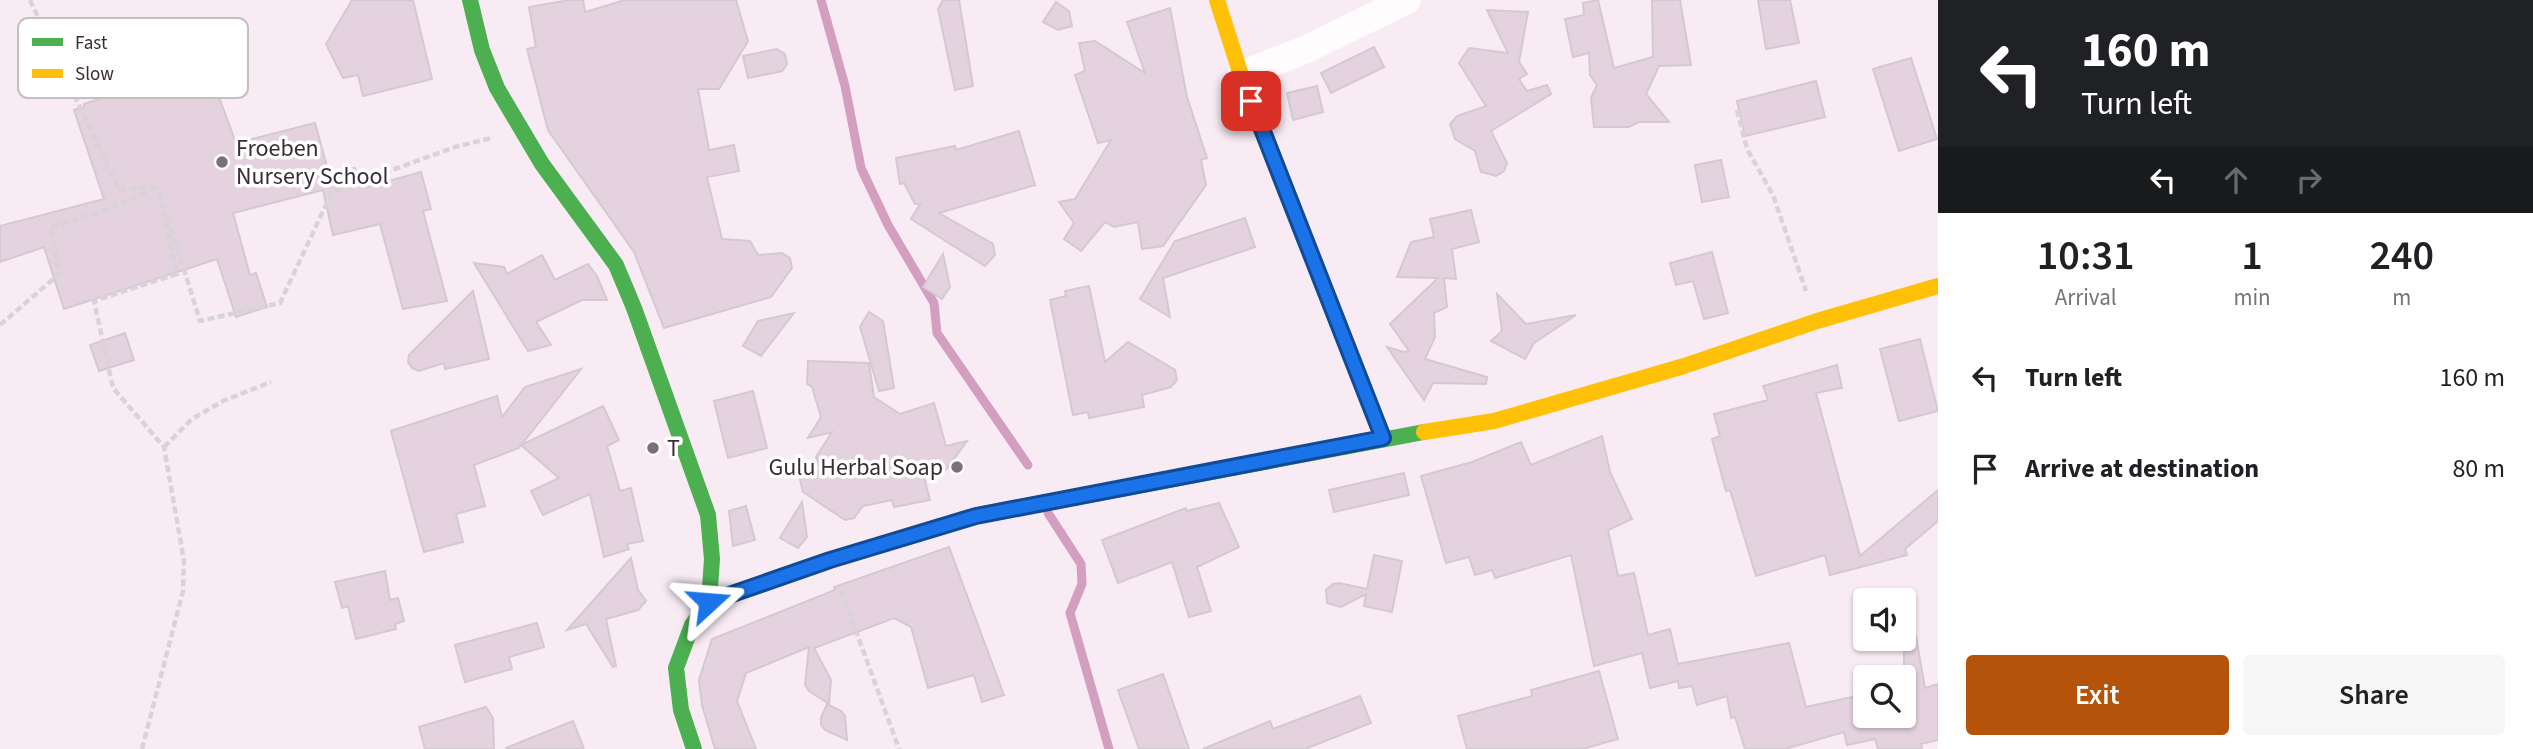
<!DOCTYPE html>
<html lang="en">
<head>
<meta charset="utf-8">
<style>
	:root { --surface:#fff; --page:#f6f6f6; --text:#202124; --muted:#757577; --accent:#b45309 }
	body { margin:0; font-family:"Source Sans 3",sans-serif; background:var(--page); color:var(--text); height:100vh; display:flex; flex-direction:column; font-size:26px; white-space:nowrap }
	* { box-sizing:border-box; margin:0 }
	p { font-size:23px; color:var(--muted) }
	.icon { flex:none; width:38px; height:38px; fill:none; stroke:currentColor; stroke-width:2; stroke-linecap:round; stroke-linejoin:round }
	.map { position:relative; flex:1; overflow:hidden }
	.sheet { display:flex; flex-direction:column; background:var(--surface); width:595px }
	.sheet>* { flex:none }
	.hud { background:#202124; color:#fff; overflow:hidden }
	.fabs { position:absolute; left:1853px; top:588px; display:grid; gap:14px }
	.fabs a { display:grid; place-items:center; width:63px; height:63px; border-radius:7px; background:var(--surface); box-shadow:0 2px 5px #0004; font-size:35px }
	.pin { position:absolute; display:grid; place-items:center; width:60px; height:60px; color:#fff; margin:-30px; border-radius:14px; box-shadow:0 4px 10px #0006 }
	.me { position:absolute; width:77px; margin:-38px; rotate:71deg; stroke-linejoin:round; filter:drop-shadow(0 0 5px #0008) }
	.turn { display:flex; align-items:center; gap:24px; height:147px; padding:0 28px; font-size:32px }
	.turn .icon { width:91px; height:91px; stroke-width:2.5 }
	.turn b { display:block; font-size:49px; line-height:60px }
	.lanes { display:flex; align-items:center; height:66px; padding:0 28px; background:#0003; justify-content:center; gap:35px; direction:ltr }
	.lanes .off { opacity:.35 }
	.eta { display:flex; justify-content:space-evenly; align-items:center; height:119px; text-align:center }
	.eta b { font-size:42px; font-weight:600; line-height:49px }
	.cta { display:flex; gap:14px; margin-top:auto; padding:14px 28px }
	.cta a { flex:1; height:80px; border-radius:7px; background:var(--accent); color:#fff; font-size:28px; font-weight:600; line-height:80px; text-align:center }
	.cta a+a { background:var(--page); color:var(--text) }
	ul { padding:0; list-style:none }
	li { display:flex; align-items:center; gap:21px; height:91px; padding:0 28px }
	li div { flex:1 }
	li b { display:block; font-size:26px }
	li em { font-style:normal }
	main { display:flex; flex:1; min-height:0 }
	.map>svg:first-child { display:block }
	.lines { fill:none; stroke-linecap:round; stroke-linejoin:round }
	.stream { stroke:#d49ec1; stroke-width:9 }
	.building { fill:#e5d2df; stroke:#d5c9d0; stroke-width:2 }
	.path { stroke:#d8d3d6; stroke-width:4.5; stroke-dasharray:7 3.5; stroke-linecap:butt }
	.street { stroke:#fefcfd; stroke-width:28 }
	.fast { stroke:#4caf50; stroke-width:16 }
	.slow { stroke:#ffc107; stroke-width:16 }
	.route-casing { stroke:#114b97; stroke-width:18 }
	.route { stroke:#1a73e8; stroke-width:12 }
	.poi-dot { fill:#7c7077; stroke:#fff; stroke-width:2.5 }
	.labels { text-anchor:middle; stroke-width:7; stroke-linejoin:round; paint-order:stroke }
	.poi-label { font-size:24px; fill:#392d34; stroke:#fff; text-anchor:start }
	.key { fill:#fff; stroke:#c4c0c2; stroke-width:2 }
	.key-label { font-size:19px; fill:#392d34 }
</style>
</head>
<body>
<main>
<div class="map">
<svg width="1938" height="749" viewBox="0 0 1938 749">
	<rect width="100%" height="100%" fill="#f8ebf3"/>
	<g class="lines">
		<g class="stream">
			<polyline points="821,0 845,86 861,168 888,225 934,303 937,333 1028,465"/>
			<polyline points="1048,513 1081,564 1082,584 1070,613 1109,749"/>
		</g>
	</g>
	<g class="building">
		<polygon points="352,0 413,0 432,79 363,96 358,75 343,78 326,44"/>
		<polygon points="569,0 583,0 585,12 625,0 736,0 748,41 719,89 698,89 709,150 734,145 739,171 707,177 722,239 750,241 758,255 782,253 790,258 792,268 771,297 664,328 634,252 548,130 527,49 536,47 529,7"/>
		<polygon points="943,0 959,0 973,86 955,90 938,9"/>
		<polygon points="1598,0 1614,68 1653,57 1652,0 1680,0 1691,65 1659,66 1646,94 1669,122 1639,122 1629,127 1594,127 1591,98 1597,85 1590,75 1589,53 1573,57 1565,19 1584,15 1583,3"/>
		<polygon points="1758,0 1790,0 1799,43 1766,49"/>
		<polygon points="1056,2 1069,11 1072,26 1058,30 1043,22"/>
		<polygon points="1170,8 1187,97 1207,158 1201,160 1206,185 1163,246 1142,249 1138,222 1114,227 1105,222 1081,251 1064,239 1074,223 1059,202 1075,199 1111,140 1098,143 1075,75 1085,71 1079,43 1095,41 1145,73 1127,22"/>
		<polygon points="1487,10 1528,12 1519,62 1527,74 1519,79 1527,91 1547,85 1551,94 1491,131 1507,163 1504,171 1496,176 1481,172 1475,151 1455,139 1450,124 1457,116 1486,106 1459,63 1469,48 1508,53"/>
		<polygon points="1374,47 1384,67 1331,93 1321,73"/>
		<polygon points="777,49 785,54 787,64 782,71 748,78 743,56"/>
		<polygon points="202,51 236,143 315,123 329,174 355,168 359,186 366,184 367,187 421,172 431,209 423,211 447,301 403,309 380,224 333,235 323,190 233,213 250,275 256,273 267,307 236,317 217,259 64,309 44,247 0,262 0,226 104,199 74,110 84,107 84,104 181,72 177,59"/>
		<polygon points="1911,58 1937,139 1899,151 1873,69"/>
		<polygon points="1816,81 1825,117 1745,136 1737,101"/>
		<polygon points="1317,86 1323,112 1293,120 1287,93"/>
		<polygon points="1019,131 1035,185 939,213 993,244 995,255 985,266 911,219 920,204 915,204 904,183 900,184 896,158 955,146 956,150"/>
		<polygon points="1721,160 1729,197 1702,202 1695,165"/>
		<polygon points="1471,210 1479,242 1452,249 1456,279 1444,278 1447,307 1434,313 1435,337 1425,359 1487,377 1486,384 1433,383 1424,400 1387,347 1404,352 1409,351 1390,324 1438,278 1397,277 1411,242 1434,237 1430,219"/>
		<polygon points="1245,218 1255,247 1163,278 1170,317 1140,299 1175,241"/>
		<polygon points="1712,252 1728,313 1704,319 1693,281 1676,285 1670,263"/>
		<polygon points="943,254 950,287 942,299 923,287"/>
		<polygon points="542,255 555,280 588,264 597,276 607,300 582,300 536,322 551,345 528,351 474,263 504,267 507,274"/>
		<polygon points="1089,286 1105,362 1128,342 1175,370 1177,380 1171,387 1142,395 1144,407 1089,418 1088,412 1073,415 1050,300 1066,296 1065,291"/>
		<polygon points="473,291 489,359 445,369 444,363 419,371 412,368 408,362 409,355"/>
		<polygon points="1497,294 1526,324 1576,315 1534,343 1525,359 1491,341 1502,331"/>
		<polygon points="869,312 883,321 894,388 879,391 860,327"/>
		<polygon points="794,313 761,356 743,346 758,321"/>
		<polygon points="125,333 134,360 99,371 90,345"/>
		<polygon points="1920,339 1938,411 1899,421 1880,349"/>
		<polygon points="808,361 869,363 874,397 900,414 934,403 946,446 967,441 945,471 924,477 930,500 894,507 892,500 863,506 854,518 845,520 803,492 799,475 820,471 816,457 832,432 808,438 821,417 812,387 807,384"/>
		<polygon points="1837,365 1842,388 1816,393 1860,556 1938,490 1938,521 1905,549 1907,555 1830,575 1825,555 1756,576 1730,490 1726,491 1712,439 1720,436 1714,414 1768,400 1763,386"/>
		<polygon points="581,369 519,448 474,465 485,506 456,514 463,542 424,552 391,431 497,396 502,417 525,387"/>
		<polygon points="753,391 767,448 728,458 714,401"/>
		<polygon points="603,406 619,440 607,446 620,491 631,488 643,541 627,544 629,549 604,557 590,494 543,515 531,491 559,478 521,445"/>
		<polygon points="1602,436 1610,472 1632,519 1608,530 1618,576 1634,573 1648,635 1670,629 1678,664 1789,643 1806,707 1866,694 1866,716 1904,716 1904,638 1916,637 1925,688 1938,684 1938,740 1921,744 1922,749 1878,749 1875,739 1847,745 1844,732 1785,749 1745,749 1735,717 1731,718 1727,696 1697,705 1692,686 1679,688 1678,681 1650,688 1642,653 1594,666 1571,555 1495,578 1492,570 1475,575 1469,557 1446,563 1421,476 1472,462 1521,442 1531,465"/>
		<polygon points="1404,473 1409,495 1334,512 1329,490"/>
		<polygon points="802,502 807,537 798,548 780,538"/>
		<polygon points="1219,503 1239,547 1197,567 1211,611 1189,617 1172,562 1118,583 1102,540 1186,508 1187,511"/>
		<polygon points="746,506 755,540 733,546 729,511"/>
		<polygon points="949,547 1004,695 982,702 974,675 928,688 911,627 894,618 814,648 831,680 829,704 809,691 805,685 809,647 746,673 737,701 756,749 715,749 702,705 699,680 712,639 835,590 834,587"/>
		<polygon points="1374,555 1402,561 1392,612 1364,606 1366,594 1341,607 1327,603 1326,590 1333,584 1339,583 1367,589"/>
		<polygon points="631,558 638,590 646,601 638,610 606,619 616,666 613,667 586,624 567,630"/>
		<polygon points="385,571 390,600 398,598 404,621 395,624 396,629 356,639 348,606 342,608 335,582"/>
		<polygon points="537,623 544,647 509,657 512,669 465,682 455,645"/>
		<polygon points="1599,671 1618,739 1582,749 1467,749 1458,716 1532,696 1531,690"/>
		<polygon points="1163,674 1189,749 1139,749 1118,690"/>
		<polygon points="1360,696 1371,723 1305,749 1203,749 1270,721 1273,729"/>
		<polygon points="827,704 841,711 845,716 847,740 825,730 821,725 821,718"/>
		<polygon points="486,707 493,718 494,749 425,749 419,727"/>
		<polygon points="573,721 584,749 506,749 506,748"/>
	</g>
	<g class="lines">
		<g class="path">
			<polyline points="30,0 119,190 158,187"/>
			<polyline points="1737,110 1747,149 1773,195 1806,291"/>
			<polyline points="168,218 200,321 280,303 332,192 455,147 491,138"/>
			<polyline points="0,325 59,274 51,227 106,210 153,189"/>
			<polyline points="164,447 192,419 223,401 271,382"/>
			<polyline points="841,590 899,749"/>
			<polyline points="142,749 183,591 184,561 164,447 113,388 94,301 177,274 158,187"/>
		</g>
		<polyline class="street" points="1241,75 1307,49 1407,0"/>
		<g class="fast">
			<polyline points="470,0 482,50 497,88 542,164 616,265 634,308 708,515 712,559 709,602"/>
			<polyline points="1299,224 1383,438"/>
			<polyline points="694,749 681,710 676,668 692,625 709,602 830,560 976,516 1424,432"/>
		</g>
		<g class="slow">
			<polyline points="1217,0 1241,75 1299,224"/>
			<polyline points="1424,432 1494,421 1684,366 1817,321 1938,286"/>
		</g>
	</g>
	<g class="lines">
		<g class="route-casing">
			<polyline id="route" points="709,602 830,560 976,516 1383,438 1251,101"/>
		</g>
		<use href="#route" class="route"/>
	</g>
	<g class="poi-dot">
		<circle cx="222" cy="162" r="7"/>
		<circle cx="653" cy="448" r="7"/>
		<circle cx="957" cy="467" r="7"/>
	</g>
	<g class="labels">
		<g class="poi-label">
			<text x="236" y="156">Froeben<tspan x="236" dy="28">Nursery School</tspan></text>
			<text x="667" y="456">T</text>
			<text x="943" y="475" text-anchor="end">Gulu Herbal Soap</text>
		</g>
	</g>
	<rect x="18" y="18" width="230" height="80" rx="10" class="key"/>
	<rect x="32" y="38" width="31" height="8" fill="#4caf50"/>
	<rect x="32" y="69" width="31" height="9" fill="#ffc107"/>
	<g class="key-label">
		<text x="75" y="49">Fast</text>
		<text x="75" y="80">Slow</text>
	</g>
</svg>
<div class="fabs">
<a><svg class="icon" aria-label="sound" viewBox="0 0 24 24"><path d="M4 9h4l5-4v14l-5-4H4zM17 9q2 3 0 6"/></svg></a>
<a><svg class="icon" aria-label="search" viewBox="0 0 24 24"><circle cx="10" cy="10" r="6"/><path d="M15 15l6 6"/></svg></a>
</div>
<div class="pin" style="left:1251px;top:101px;background:#d93025"><svg class="icon" aria-label="arrive" viewBox="0 0 24 24"><path d="M6 21V4h12l-3 4 3 4H6"/></svg></div>
<svg class="me" style="left:709px;top:602px" viewBox="-20 -20 40 40"><path d="M0-17L14 15 0 8-14 15z" fill="#1a73e8" stroke="#fff" stroke-width="4"/></svg>
</div>
<section class="sheet">
<div class="hud">
<div class="turn"><svg class="icon" aria-label="left" viewBox="0 0 24 24"><path d="M17 20v-9H6M10 6l-5 5 5 5"/></svg><div><b>160 m</b>Turn left</div></div>
<div class="lanes"><svg class="icon" aria-label="left" viewBox="0 0 24 24"><path d="M17 20v-9H6M10 6l-5 5 5 5"/></svg><svg class="icon off" aria-label="ahead" viewBox="0 0 24 24"><path d="M12 20V5M6 11l6-6 6 6"/></svg><svg class="icon off" aria-label="right" viewBox="0 0 24 24"><path d="M7 20v-9h11M14 6l5 5-5 5"/></svg></div>
</div>
<div class="eta">
<div><b>10:31</b><p>Arrival</p></div>
<div><b>1</b><p>min</p></div>
<div><b>240</b><p>m</p></div>
</div>
<ul>
<li><svg class="icon" aria-label="left" viewBox="0 0 24 24"><path d="M17 20v-9H6M10 6l-5 5 5 5"/></svg><div><b>Turn left</b></div><em>160 m</em></li>
<li><svg class="icon" aria-label="arrive" viewBox="0 0 24 24"><path d="M6 21V4h12l-3 4 3 4H6"/></svg><div><b>Arrive at destination</b></div><em>80 m</em></li>
</ul>
<div class="cta"><a>Exit</a><a>Share</a></div>
</section>
</main>
</body>
</html>
